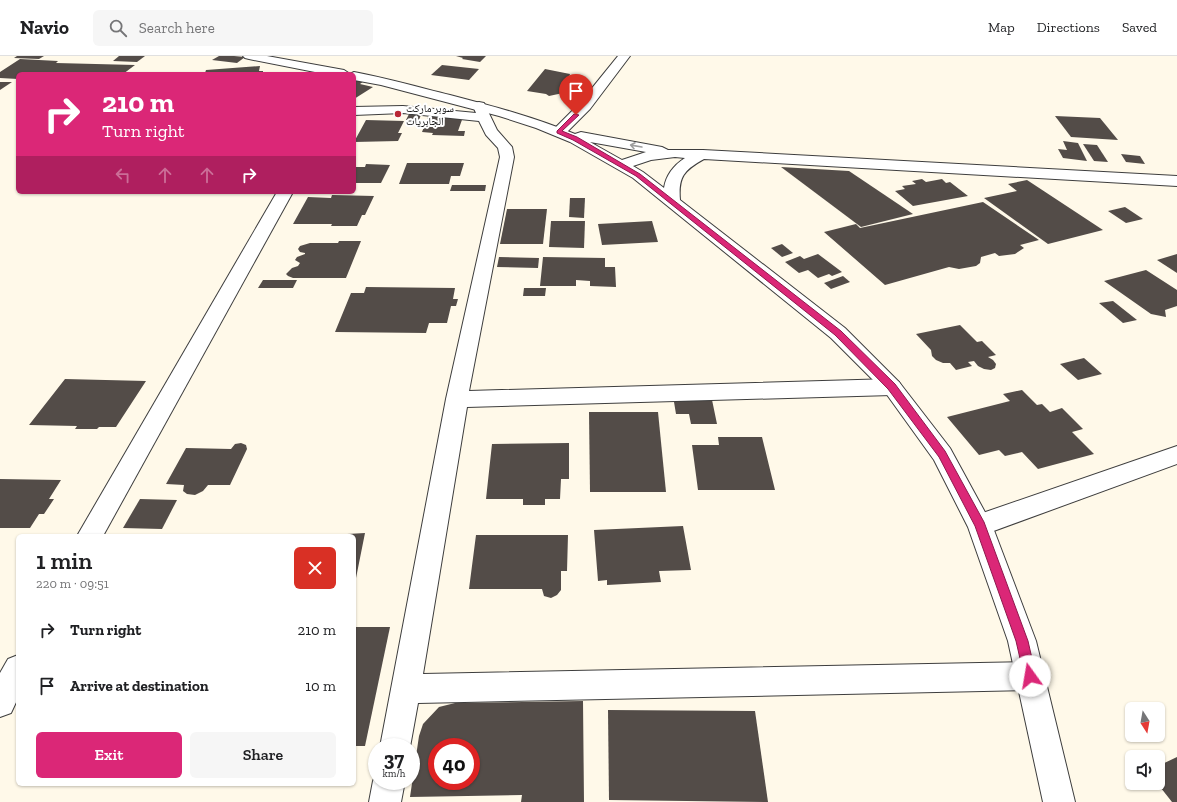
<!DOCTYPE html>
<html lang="en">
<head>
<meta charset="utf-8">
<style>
	:root { --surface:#fff; --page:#f6f6f6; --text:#202124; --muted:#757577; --line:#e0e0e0; --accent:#db2777 }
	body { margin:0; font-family:"Zilla Slab","Noto Naskh Arabic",serif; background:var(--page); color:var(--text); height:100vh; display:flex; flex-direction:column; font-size:15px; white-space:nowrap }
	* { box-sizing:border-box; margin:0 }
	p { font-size:13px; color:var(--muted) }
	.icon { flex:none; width:22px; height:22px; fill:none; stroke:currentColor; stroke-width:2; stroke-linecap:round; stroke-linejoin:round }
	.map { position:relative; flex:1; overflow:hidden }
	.drawer { position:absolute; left:16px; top:478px; width:340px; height:252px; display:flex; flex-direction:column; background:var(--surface); border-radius:6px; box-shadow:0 1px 3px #0004 }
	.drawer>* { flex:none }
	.banner { position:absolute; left:16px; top:16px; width:340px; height:122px; border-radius:6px; box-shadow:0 1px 3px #0004; background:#db2777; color:#fff; overflow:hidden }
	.needle { width:26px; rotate:169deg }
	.fabs { position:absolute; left:1125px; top:646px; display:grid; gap:8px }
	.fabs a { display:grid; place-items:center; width:40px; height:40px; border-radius:6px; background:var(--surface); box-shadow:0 1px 3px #0004; font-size:20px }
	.speed { position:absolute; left:368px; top:682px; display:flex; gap:8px; font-size:20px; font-weight:700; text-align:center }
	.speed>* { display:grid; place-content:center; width:52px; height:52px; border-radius:50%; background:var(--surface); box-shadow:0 1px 3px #0004; line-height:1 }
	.speed small { font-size:10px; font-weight:400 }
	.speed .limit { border:6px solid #d22; background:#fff; color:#111 }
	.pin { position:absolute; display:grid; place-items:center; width:34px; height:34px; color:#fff; margin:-41px -17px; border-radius:50% 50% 50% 0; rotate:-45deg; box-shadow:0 0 4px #0007 }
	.pin .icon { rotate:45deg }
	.me { position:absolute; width:44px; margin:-22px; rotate:347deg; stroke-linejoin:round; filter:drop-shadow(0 0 3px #0008) }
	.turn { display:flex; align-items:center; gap:14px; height:84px; padding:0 20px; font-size:18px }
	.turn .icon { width:52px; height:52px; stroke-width:2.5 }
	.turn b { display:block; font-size:28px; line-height:34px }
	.lanes { display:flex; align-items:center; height:38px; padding:0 20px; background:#0003; justify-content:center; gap:20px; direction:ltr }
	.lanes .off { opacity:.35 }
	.round { display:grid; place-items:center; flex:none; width:42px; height:42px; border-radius:6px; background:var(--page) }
	.overview { display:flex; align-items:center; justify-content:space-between; height:68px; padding:0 20px }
	h1 { font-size:24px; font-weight:600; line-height:30px }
	.action { display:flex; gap:8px; margin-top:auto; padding:8px 20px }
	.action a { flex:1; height:46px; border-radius:6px; background:var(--accent); color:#fff; font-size:16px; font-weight:600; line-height:46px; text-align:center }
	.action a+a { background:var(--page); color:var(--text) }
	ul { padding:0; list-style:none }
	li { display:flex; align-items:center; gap:12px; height:56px; padding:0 20px }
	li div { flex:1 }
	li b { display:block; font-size:15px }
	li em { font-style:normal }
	header { display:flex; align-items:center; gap:24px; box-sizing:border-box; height:56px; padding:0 20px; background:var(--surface); border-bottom:1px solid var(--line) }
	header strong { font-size:19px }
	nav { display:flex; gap:22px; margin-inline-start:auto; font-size:14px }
	.search { width:280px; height:36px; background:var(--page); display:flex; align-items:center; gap:10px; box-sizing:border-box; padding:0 14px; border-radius:6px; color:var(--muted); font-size:15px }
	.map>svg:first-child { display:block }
	.building { fill:#534c48; fill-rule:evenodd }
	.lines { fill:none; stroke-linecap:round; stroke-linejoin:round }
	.minor-casing { stroke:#3e3e3e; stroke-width:2 }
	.tertiary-casing { stroke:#3e3e3e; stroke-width:2 }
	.minor { fill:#fff; fill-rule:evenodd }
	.tertiary { fill:#fff; fill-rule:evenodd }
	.oneway { stroke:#9d9d9d }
	.route { fill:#db2777; stroke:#8e194d }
	.poi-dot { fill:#b82635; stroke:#fff; stroke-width:1.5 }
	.labels { text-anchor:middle; stroke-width:4; stroke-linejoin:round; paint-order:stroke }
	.far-poi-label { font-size:11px; fill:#0b0b0b; stroke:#fff; text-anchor:start }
</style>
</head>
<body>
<header>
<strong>Navio</strong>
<div class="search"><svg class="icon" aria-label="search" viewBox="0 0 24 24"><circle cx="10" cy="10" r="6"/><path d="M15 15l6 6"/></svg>Search here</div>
<nav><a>Map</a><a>Directions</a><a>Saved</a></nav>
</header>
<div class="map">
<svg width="1177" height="746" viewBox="0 0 1177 746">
	<rect width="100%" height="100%" fill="#fff9e9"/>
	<g class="building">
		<polygon points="17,0 44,0 39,3 14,2"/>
		<polygon points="119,0 145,0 137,6 113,5"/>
		<polygon points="219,0 234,0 245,1 237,7 212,4"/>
		<polygon points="456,0 486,0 480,6 462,3 463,2"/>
		<polygon points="20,3 58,5 56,7 135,9 123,18 18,18 18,23 0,22 0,16"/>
		<polygon points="442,9 479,13 469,24 431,19"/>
		<polygon points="260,10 259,15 263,15 263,18 205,17 206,14"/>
		<polygon points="545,13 570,18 567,26 569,26 560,34 563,37 549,40 546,38 527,35"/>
		<polygon points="354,23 364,25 360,28 373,31 354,43"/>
		<polygon points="0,26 12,26 0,34"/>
		<polygon points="410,56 422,56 419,64 406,64"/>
		<polygon points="1055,60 1100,62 1118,84 1071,81"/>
		<polygon points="428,61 463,61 458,75 465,75 464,80 432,79 433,77 422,76"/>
		<polygon points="366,64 404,65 398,77 402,77 398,85 354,86"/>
		<polygon points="1063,85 1078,87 1087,105 1063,102 1058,93 1067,94"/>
		<polygon points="1083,88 1097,89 1108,106 1094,105"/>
		<polygon points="1121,98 1140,100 1145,108 1126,106"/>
		<polygon points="407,107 464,107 460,120 451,120 449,128 399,128"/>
		<polygon points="366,108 390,109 381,127 354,127 354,111 365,111"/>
		<polygon points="781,111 849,115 913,158 861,171"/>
		<polygon points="922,123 926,126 942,123 946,127 950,126 968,140 913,150 895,135 905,133 902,130 916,128 912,125"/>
		<polygon points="1027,124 1103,174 1048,188 984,142 1017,135 1008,128"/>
		<polygon points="452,129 486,129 485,135 450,135"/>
		<polygon points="332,139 374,140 365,159 362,159 357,170 331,170 332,168 293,168 308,141 331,142"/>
		<polygon points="570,142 585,142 584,162 569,161"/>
		<polygon points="983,146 1039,184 1020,189 1024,192 1015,198 999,200 995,197 981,201 980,207 976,210 959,213 949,211 885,229 824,176 856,168 860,172"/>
		<polygon points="1125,151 1143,163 1126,167 1108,155"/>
		<polygon points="507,153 547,153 543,188 500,188"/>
		<polygon points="551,165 585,165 584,192 549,191"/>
		<polygon points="652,165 658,186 602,189 598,168"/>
		<polygon points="339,185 361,185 346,222 293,222 288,220 286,218 292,212 298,210 300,207 295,204 297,201 305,198 305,197 300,196 298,193 300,190 310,187 338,187"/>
		<polygon points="782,188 793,197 782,201 771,192"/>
		<polygon points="818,198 842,216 832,220 829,218 818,222 808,214 799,217 785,206 800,200 804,203"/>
		<polygon points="1177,198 1177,217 1157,204"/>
		<polygon points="499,201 539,202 538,212 497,211"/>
		<polygon points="543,201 605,202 605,211 615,211 616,231 590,230 590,225 576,224 576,230 540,230"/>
		<polygon points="1146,214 1177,234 1177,250 1165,254 1166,261 1151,258 1104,225"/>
		<polygon points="843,220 850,226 831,233 824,227"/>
		<polygon points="263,224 297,224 293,232 258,232"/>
		<polygon points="366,231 455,232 453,243 458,243 456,250 451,250 447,267 429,267 426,277 335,276 351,237 364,237"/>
		<polygon points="524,232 546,232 545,240 523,240"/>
		<polygon points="1113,245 1137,264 1123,267 1099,247"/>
		<polygon points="960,269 977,286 982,285 996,299 988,301 993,304 996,308 995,312 991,314 984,313 978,310 974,305 968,306 972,310 956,314 950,307 943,307 936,304 932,300 931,294 916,278"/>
		<polygon points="1084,302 1102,318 1078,324 1060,308"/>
		<polygon points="65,323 146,325 116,371 99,371 97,373 75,373 77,370 29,369"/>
		<polygon points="1022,334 1037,349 1042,348 1050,356 1062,352 1083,373 1072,376 1094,398 1038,413 1022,396 1005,400 999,394 979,399 947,361 1010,345 1003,338"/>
		<polygon points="711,339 717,368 691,368 689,358 676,358 673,340"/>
		<polygon points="589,356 658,356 666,436 590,436"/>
		<polygon points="718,381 762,381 775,434 698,434 692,389 719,389"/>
		<polygon points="241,387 246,389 247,393 230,429 208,429 203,435 195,439 187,438 183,435 184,429 166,428 186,392 231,393 235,388"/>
		<polygon points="569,387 569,423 561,423 560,443 545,443 545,449 523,449 523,443 486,443 492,388"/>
		<polygon points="0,423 61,424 49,443 54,443 44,458 39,458 30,472 0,472"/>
		<polygon points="140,443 177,444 162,473 123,472"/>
		<polygon points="683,470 691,514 659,515 661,526 607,529 607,524 598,525 594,474"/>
		<polygon points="365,477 355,527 354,527 354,480 329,480 329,479"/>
		<polygon points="476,479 568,479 567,515 561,515 561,534 557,539 551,542 544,540 542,533 469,533"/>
		<polygon points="354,571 390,571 365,690 354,690"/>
		<path d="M583,645L584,746H521L522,739L410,741L419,680L423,668L439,651L455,647ZM437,691H471V725H437Z"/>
		<polygon points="608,654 755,655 768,746 609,744"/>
		<polygon points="1177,701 1177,746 1172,746 1157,727 1158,727 1158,710"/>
	</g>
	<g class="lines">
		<g class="minor-casing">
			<g id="minor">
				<polygon points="618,0 630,0 590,53 564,79 554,79 552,76 554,73 580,47"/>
				<polygon points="479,46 484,47 497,74 512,91 514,101 469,335 892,323 899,326 902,331 899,336 892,339 467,351 423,618 1030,606 1040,610 1044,620 1040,630 1030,634 418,647 410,691 380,691 446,343 500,101 498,92 486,79 479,65 403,57 354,59 354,51 403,50 476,57 473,50 474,47"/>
				<polygon points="277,136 293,136 103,480 77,480"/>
				<polygon points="1177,390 1177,408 980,480 971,477 968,469 971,461"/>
				<polygon points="18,599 18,642 11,657 0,661 0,617 8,603"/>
				<polygon points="377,715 377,725 405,725 401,746 369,746 373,725"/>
			</g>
		</g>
		<g class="tertiary-casing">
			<path id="tertiary" d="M243,0H267L344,14L350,18L354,16C386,22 418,31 450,39C492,50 534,61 575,78L581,76L662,91L668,94H703L1177,120V130L704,103C684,114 678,121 680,144L845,272L899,326L950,392L992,469L1036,585L1075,746H1043L1008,585L968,471L934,404L885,336L831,282L633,122L570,86L536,72L499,60L381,29L354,24V18H325L249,3L245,2ZM590,86L646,96L622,104ZM675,101L685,102C674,109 666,119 664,132L643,116L633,110L651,104Z"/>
		</g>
		<use href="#minor" class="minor"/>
		<use href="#tertiary" class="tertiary"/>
	</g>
	<defs><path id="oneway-shaft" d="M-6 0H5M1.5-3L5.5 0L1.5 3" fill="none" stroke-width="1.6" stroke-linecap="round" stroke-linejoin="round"/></defs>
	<use class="oneway" href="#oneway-shaft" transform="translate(636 90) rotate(-170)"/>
	<polygon class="route" points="574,58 579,59 562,75 577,81 640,118 841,275 895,328 945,395 984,466 1028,585 1036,620 1034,624 1030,626 1025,624 1024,620 1016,585 975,470 939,401 888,333 835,279 636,120 573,84 557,77 557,75"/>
	<circle class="poi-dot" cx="398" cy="58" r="4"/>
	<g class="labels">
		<g class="far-poi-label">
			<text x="406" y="56">سوبر ماركت<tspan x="406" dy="13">الجابريات</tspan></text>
		</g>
	</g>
</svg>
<div class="fabs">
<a><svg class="needle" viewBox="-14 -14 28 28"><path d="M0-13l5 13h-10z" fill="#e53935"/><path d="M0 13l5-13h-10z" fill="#757577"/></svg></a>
<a><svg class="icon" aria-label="sound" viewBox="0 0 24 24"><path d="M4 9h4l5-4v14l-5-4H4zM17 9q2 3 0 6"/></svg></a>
</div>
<div class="speed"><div>37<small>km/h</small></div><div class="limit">40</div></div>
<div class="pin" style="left:576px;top:59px;background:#d93025"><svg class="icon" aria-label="arrive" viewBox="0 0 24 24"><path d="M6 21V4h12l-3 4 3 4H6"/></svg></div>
<svg class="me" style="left:1030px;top:620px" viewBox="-20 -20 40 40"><circle r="19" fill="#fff"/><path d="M0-13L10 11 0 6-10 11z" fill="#db2777"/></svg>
<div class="banner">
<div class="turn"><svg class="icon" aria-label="right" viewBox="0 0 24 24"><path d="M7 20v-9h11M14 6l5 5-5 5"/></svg><div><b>210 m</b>Turn right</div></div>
<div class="lanes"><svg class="icon off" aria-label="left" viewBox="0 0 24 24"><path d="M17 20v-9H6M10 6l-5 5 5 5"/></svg><svg class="icon off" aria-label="ahead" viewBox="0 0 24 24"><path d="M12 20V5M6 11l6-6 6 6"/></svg><svg class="icon off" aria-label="ahead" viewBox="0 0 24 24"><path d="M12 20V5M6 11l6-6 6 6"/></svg><svg class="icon" aria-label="right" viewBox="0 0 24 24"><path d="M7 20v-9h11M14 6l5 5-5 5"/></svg></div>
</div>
<section class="drawer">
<div class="overview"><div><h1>1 min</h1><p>220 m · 09:51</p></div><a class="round" style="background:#d93025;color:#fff"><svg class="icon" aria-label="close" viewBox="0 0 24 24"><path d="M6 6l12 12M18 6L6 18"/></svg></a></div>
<ul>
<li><svg class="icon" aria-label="right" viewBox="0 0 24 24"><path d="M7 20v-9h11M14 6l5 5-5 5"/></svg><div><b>Turn right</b></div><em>210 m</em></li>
<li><svg class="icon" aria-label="arrive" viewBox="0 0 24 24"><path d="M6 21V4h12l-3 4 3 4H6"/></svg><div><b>Arrive at destination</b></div><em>10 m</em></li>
</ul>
<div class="action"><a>Exit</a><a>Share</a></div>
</section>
</div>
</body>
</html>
